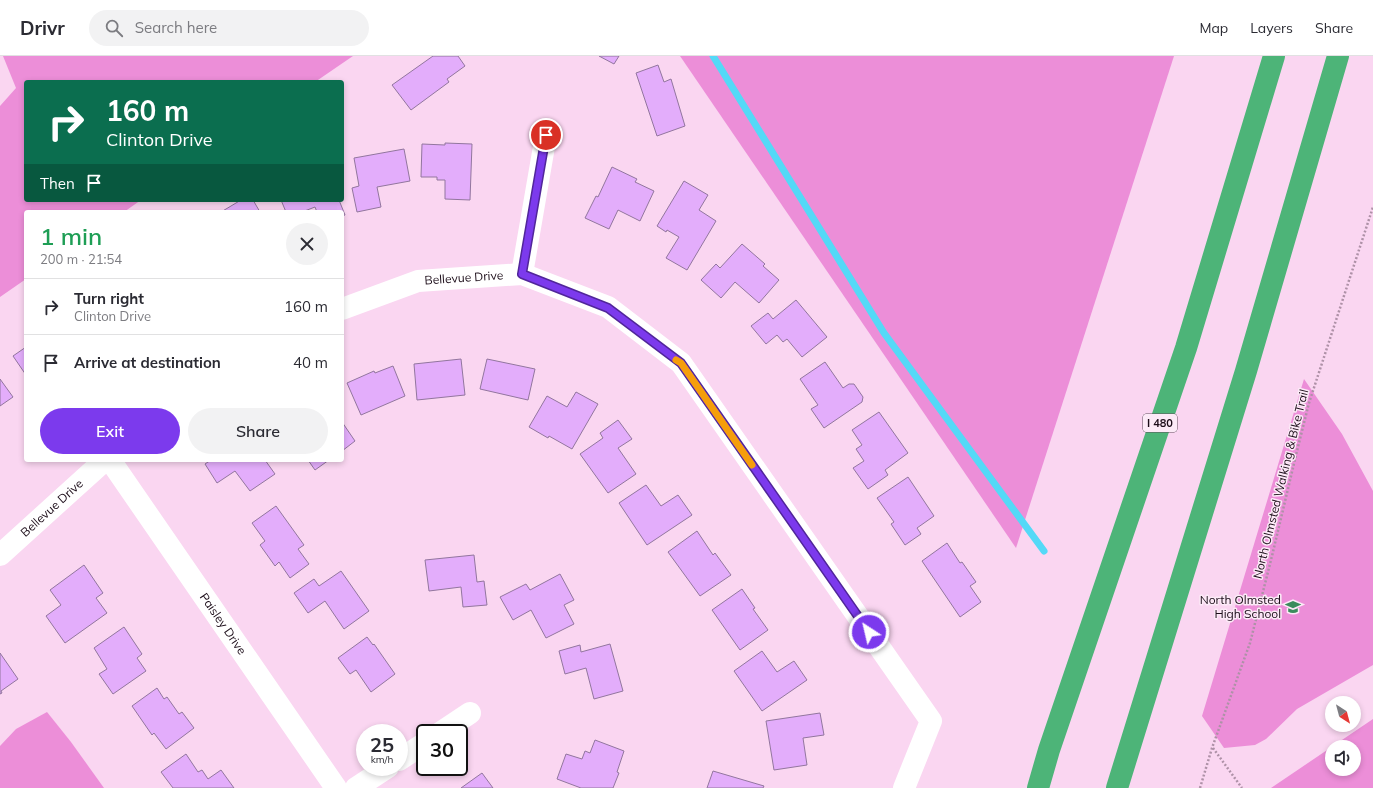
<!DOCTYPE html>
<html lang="en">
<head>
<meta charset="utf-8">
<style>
	:root { --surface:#fff; --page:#f2f2f3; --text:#2b2b33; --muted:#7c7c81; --line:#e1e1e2; --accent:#7c3aed }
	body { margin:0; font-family:Mulish,sans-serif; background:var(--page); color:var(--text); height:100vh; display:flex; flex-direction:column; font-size:15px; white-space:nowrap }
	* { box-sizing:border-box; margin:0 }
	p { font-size:13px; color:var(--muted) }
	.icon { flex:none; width:22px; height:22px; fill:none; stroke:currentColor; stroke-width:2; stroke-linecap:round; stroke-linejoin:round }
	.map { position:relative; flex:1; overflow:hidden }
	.drawer { position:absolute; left:24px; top:154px; width:320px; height:252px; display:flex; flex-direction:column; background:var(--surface); border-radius:4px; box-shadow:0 2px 6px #0003 }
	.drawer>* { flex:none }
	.guide { position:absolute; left:24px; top:24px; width:320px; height:122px; border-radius:4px; box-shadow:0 2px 6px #0003; background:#0b6e4f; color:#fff; overflow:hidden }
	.needle { width:26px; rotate:144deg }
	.buttons { position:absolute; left:1325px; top:640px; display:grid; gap:8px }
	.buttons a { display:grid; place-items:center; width:36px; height:36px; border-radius:50%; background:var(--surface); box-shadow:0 2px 6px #0003; font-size:20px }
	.speed { position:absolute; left:356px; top:668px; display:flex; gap:8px; font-size:20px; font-weight:700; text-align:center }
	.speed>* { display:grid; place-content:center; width:52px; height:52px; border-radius:50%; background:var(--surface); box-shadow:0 2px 6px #0003; line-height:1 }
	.speed small { font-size:10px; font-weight:400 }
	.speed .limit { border:2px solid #111; border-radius:6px; background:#fff; color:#111 }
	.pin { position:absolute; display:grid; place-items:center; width:34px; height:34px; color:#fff; margin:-17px; border:2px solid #fff; border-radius:50%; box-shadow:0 1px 4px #0007 }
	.me { position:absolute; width:44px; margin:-22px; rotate:325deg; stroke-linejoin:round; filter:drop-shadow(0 0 3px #0008) }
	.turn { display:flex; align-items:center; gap:14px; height:84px; padding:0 16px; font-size:18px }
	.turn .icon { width:52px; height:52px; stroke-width:2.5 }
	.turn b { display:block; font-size:28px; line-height:34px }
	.then { display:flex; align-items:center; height:38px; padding:0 16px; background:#0003; gap:8px; font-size:15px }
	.round { display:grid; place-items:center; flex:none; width:42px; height:42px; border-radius:21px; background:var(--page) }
	.overview { display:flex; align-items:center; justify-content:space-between; height:68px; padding:0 16px }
	h1 { font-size:24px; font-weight:600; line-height:30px; color:#1e9e55 }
	.button { display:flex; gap:8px; margin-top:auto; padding:8px 16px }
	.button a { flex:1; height:46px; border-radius:24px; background:var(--accent); color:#fff; font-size:16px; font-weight:600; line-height:46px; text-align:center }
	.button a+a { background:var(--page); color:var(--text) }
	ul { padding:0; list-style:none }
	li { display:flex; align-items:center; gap:12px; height:56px; padding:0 16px; border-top:1px solid var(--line) }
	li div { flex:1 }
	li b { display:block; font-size:15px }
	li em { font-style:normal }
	header { display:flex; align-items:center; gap:24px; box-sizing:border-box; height:56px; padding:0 20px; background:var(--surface); border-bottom:1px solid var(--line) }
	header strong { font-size:19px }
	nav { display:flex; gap:22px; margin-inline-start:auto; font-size:14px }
	.search { width:280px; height:36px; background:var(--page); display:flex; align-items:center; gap:10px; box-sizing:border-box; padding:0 14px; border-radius:22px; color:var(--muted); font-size:15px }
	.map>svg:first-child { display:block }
	.green { fill:#ec8ed8; fill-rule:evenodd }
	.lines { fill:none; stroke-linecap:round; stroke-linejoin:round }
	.stream { stroke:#54d9f7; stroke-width:7 }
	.building { fill:#e3adfb; stroke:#92769e }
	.path { stroke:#ae91a7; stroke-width:2.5; stroke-dasharray:2 2; stroke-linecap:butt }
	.street { stroke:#fff; stroke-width:22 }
	.highway { stroke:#4db478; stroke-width:22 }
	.route-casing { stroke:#51269a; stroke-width:10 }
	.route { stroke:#7c3aed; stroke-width:7 }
	.slow { stroke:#f59e0b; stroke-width:7 }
	.labels { text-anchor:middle; stroke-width:3; stroke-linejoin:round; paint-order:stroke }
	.shield { fill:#fceaf7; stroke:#5e4f5b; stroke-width:1 }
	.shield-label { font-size:11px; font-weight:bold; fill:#1b0c18 }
	.street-label { font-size:12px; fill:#1b0c18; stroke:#fceaf7 }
	.poi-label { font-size:12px; fill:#1b0c18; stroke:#fceaf7; text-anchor:end }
</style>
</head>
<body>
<header>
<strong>Drivr</strong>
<div class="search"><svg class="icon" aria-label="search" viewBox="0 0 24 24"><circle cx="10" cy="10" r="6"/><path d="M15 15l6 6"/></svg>Search here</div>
<nav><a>Map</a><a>Layers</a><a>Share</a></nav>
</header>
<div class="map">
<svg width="1373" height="732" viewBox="0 0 1373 732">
	<rect width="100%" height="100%" fill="#fad6f1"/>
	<g class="green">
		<polygon points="3,0 353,0 315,26 26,26 26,144 141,144 124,156 26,156 26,223 0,241 0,50 16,32"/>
		<polygon points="680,0 1174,0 1016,492"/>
		<polygon points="1304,323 1342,378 1373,435 1373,609 1297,653 1266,683 1255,689 1224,692 1202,660"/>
		<polygon points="47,656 71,686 104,732 0,732 0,690 16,673"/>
		<path d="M1373,663V732H1271ZM1332,691H1354V713H1332Z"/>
	</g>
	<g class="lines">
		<polyline class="stream" points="713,0 884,277 1044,495"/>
	</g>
	<g class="building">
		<polygon points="433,0 458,0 465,10 447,23 449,26 411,54 392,29"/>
		<polygon points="599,0 619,0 614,8"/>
		<polygon points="658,9 664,26 671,23 685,70 657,80 636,17"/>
		<polygon points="445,87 472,88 470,144 445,143 445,124 437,124 437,121 421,121 422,88 445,89"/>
		<polygon points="404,93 410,125 377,131 381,151 357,156 352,132 359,130 354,102"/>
		<polygon points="612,111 637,123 635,126 654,135 640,165 618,154 609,173 585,162 596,140 598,141"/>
		<polygon points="684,125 708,139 699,154 716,165 687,214 666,202 679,181 667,174 666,176 657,170"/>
		<polygon points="241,144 253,144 260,156 221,156"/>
		<polygon points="281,144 339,144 345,159 342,160 342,156 317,156 315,151 302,156 286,156"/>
		<polygon points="742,188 765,208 763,210 779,224 759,247 735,226 721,242 701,224 716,208 720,212"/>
		<polygon points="796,244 827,281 802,301 787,283 783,286 777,279 766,288 751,270 768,257 773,263"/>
		<polygon points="26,291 26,319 13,300"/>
		<polygon points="461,303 465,339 417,344 414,308"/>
		<polygon points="487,303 535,313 528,344 480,333"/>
		<polygon points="825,306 843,332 849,328 854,328 863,341 862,346 824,372 811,353 818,349 800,323"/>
		<polygon points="393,310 405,340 361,359 347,327 374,315 375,317"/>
		<polygon points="0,323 13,341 0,350"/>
		<polygon points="576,336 598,348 572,393 549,380 548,382 529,371 547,340 567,351"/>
		<polygon points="879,356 908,397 885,414 888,419 868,433 853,412 864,405 856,393 862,389 852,374"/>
		<polygon points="618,364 632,383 618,392 636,418 608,437 580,398 603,382 600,377"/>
		<polygon points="342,366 355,385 342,395"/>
		<polygon points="211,404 265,404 275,418 250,435 235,415 217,427 205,408"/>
		<polygon points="308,404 329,404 315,414"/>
		<polygon points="908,421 934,460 917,472 921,478 905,489 891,468 894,466 877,442"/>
		<polygon points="646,429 661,450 678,439 692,459 647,489 619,447"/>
		<polygon points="276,450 304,489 298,493 309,508 290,522 279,506 275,510 260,489 265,485 252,467"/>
		<polygon points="697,475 713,499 715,497 731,519 700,540 668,496"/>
		<polygon points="947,487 960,507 962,506 976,526 970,530 981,546 960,561 922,505"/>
		<polygon points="474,499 477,526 484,525 487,549 463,551 461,531 429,535 425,504"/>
		<polygon points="84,509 103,537 96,542 107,557 65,587 46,560 61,549 50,534"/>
		<polygon points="341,515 369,555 344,573 325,545 308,557 294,537 314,523 319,530"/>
		<polygon points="560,518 574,544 564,549 574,568 546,582 531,554 513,564 500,541 526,528 530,534"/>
		<polygon points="742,533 755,552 753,553 768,574 740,594 712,554"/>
		<polygon points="124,571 142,598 137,602 146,615 113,638 99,618 107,613 94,592"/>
		<polygon points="367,581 373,589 374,588 395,618 371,636 356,614 350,618 338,602"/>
		<polygon points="610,588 623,635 594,643 586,612 565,618 559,595 580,589 581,596"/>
		<polygon points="762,595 777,616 794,605 807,624 762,655 734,615"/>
		<polygon points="0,597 18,623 1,635 2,637 0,638"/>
		<polygon points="157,632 164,643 167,641 179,658 182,656 194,672 166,693 154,677 152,679 132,650"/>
		<polygon points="820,657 824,679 803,682 807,709 774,714 766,665"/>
		<polygon points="595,684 624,695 617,716 619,717 613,732 581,732 557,723 566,698 582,703 585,695 590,697"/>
		<polygon points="186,698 198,716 202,714 208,723 221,714 234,732 173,732 161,716"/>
		<polygon points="713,715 764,730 763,732 707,732"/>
		<polygon points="482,717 493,732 461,732"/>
	</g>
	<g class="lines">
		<g class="path">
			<polyline points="1213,692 1242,732"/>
			<polyline points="1200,732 1212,692 1250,587 1272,500 1297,395 1309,347 1373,151"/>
		</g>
		<g class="street">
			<polyline points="522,218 546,79"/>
			<path id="s1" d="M342,253L418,225L522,218L608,251L681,307L931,665L904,732"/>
			<path id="s2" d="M110,404L336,732"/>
			<path id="s3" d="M0,499L105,404"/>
			<polyline points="440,677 470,657"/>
			<polyline points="399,704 425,687"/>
			<polyline points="356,732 388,711"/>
		</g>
		<g class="highway">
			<polyline points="1038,732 1049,694 1186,292 1274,0"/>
			<polyline points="1117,732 1246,315 1338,0"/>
		</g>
	</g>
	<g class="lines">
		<g class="route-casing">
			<polyline id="route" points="546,79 522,218 608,252 681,307 869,576"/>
		</g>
		<use href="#route" class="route"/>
		<polyline class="slow" points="676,304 681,307 752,409"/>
	</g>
	<defs>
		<g id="school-bare" transform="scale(1.2)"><path d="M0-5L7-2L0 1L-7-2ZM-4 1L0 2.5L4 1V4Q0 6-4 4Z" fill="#3b8c5d" stroke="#fceaf7" stroke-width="2.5" paint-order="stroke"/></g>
	</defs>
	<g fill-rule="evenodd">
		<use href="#school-bare" x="1293" y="551"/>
	</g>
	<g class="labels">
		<rect class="shield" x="1143" y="358" width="34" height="18" rx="3"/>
		<g class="shield-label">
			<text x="1160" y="371">I 480</text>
		</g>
		<g class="street-label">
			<text dy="4" stroke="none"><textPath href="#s1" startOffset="127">Bellevue Drive</textPath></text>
			<text transform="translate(1281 428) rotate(-76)" y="4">North Olmsted Walking &amp; Bike Trail</text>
			<text dy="4" stroke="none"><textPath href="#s3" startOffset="70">Bellevue Drive</textPath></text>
			<text dy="4" stroke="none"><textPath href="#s2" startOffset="199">Paisley Drive</textPath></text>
		</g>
		<g class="poi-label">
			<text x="1281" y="548">North Olmsted<tspan x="1281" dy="14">High School</tspan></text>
		</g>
	</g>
</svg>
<div class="buttons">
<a><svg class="needle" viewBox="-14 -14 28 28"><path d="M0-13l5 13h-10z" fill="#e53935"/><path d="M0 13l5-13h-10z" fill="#7c7c81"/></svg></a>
<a><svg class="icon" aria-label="sound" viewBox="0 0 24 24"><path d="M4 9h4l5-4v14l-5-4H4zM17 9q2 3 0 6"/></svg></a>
</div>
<div class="speed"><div>25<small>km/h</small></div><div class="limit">30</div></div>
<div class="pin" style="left:546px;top:79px;background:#d93025"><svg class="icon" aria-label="arrive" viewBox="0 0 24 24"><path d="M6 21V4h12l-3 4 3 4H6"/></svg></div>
<svg class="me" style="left:869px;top:576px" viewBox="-20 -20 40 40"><circle r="17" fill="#7c3aed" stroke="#fff" stroke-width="3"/><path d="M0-11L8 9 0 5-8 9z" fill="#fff"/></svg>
<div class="guide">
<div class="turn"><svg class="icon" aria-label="right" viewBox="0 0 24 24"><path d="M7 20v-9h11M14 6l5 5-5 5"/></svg><div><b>160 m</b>Clinton Drive</div></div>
<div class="then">Then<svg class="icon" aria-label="arrive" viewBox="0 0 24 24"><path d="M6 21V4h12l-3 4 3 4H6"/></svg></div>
</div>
<section class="drawer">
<div class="overview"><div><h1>1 min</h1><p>200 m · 21:54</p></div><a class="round"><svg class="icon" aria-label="close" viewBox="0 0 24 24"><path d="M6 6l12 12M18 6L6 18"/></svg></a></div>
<ul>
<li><svg class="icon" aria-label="right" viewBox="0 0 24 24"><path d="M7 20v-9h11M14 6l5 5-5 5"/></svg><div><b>Turn right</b><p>Clinton Drive</p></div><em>160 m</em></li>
<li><svg class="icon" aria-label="arrive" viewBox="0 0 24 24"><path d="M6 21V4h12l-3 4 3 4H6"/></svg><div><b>Arrive at destination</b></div><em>40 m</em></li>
</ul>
<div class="button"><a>Exit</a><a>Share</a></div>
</section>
</div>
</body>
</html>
